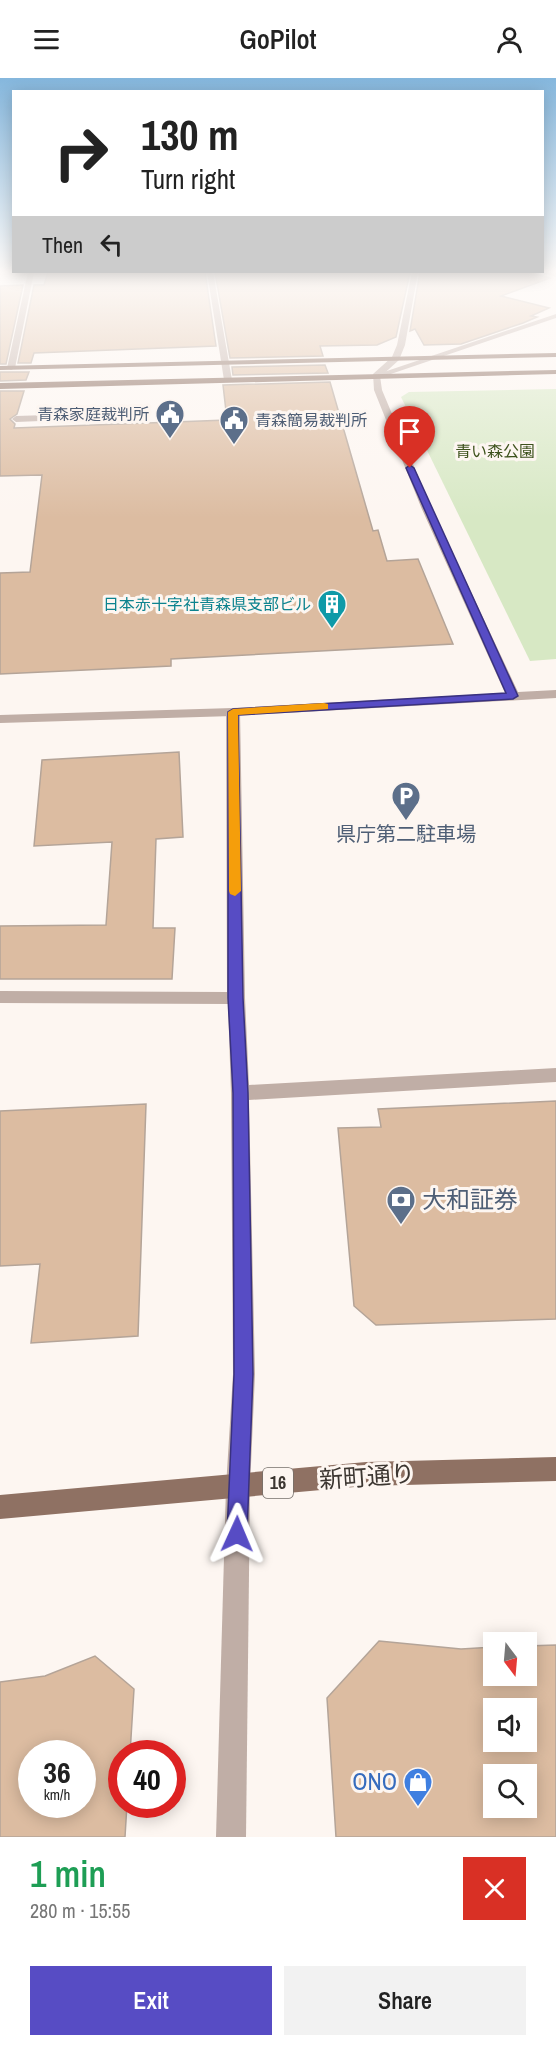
<!DOCTYPE html>
<html lang="en">
<head>
<meta charset="utf-8">
<style>
	:root { --surface:#fff; --page:#f2f2f2; --text:#222; --muted:#767676; --accent:#574cc4 }
	body { margin:0; font-family:"Archivo Narrow","Noto Sans JP",sans-serif; background:var(--page); color:var(--text); height:100vh; display:flex; flex-direction:column; font-size:22px; white-space:nowrap }
	* { box-sizing:border-box; margin:0 }
	p { font-size:20px; color:var(--muted) }
	.icon { flex:none; width:33px; height:33px; fill:none; stroke:currentColor; stroke-width:2; stroke-linecap:round; stroke-linejoin:round }
	.map { position:relative; height:1759px; overflow:hidden }
	.details { display:flex; flex-direction:column; background:var(--surface); flex:1 }
	.details>* { flex:none }
	.banner { position:absolute; left:12px; top:12px; width:532px; height:183px; border-radius:0px; box-shadow:0 3px 15px #0003; background:#fff; color:var(--text); overflow:hidden }
	.needle { width:39px; rotate:164deg }
	.buttons { position:absolute; left:483px; top:1554px; display:grid; gap:12px }
	.buttons a { display:grid; place-items:center; width:54px; height:54px; border-radius:0px; background:var(--surface); box-shadow:0 3px 15px #0003; font-size:30px }
	.speed { position:absolute; left:18px; top:1662px; display:flex; gap:12px; font-size:30px; font-weight:700; text-align:center }
	.speed>* { display:grid; place-content:center; width:78px; height:78px; border-radius:50%; background:var(--surface); box-shadow:0 3px 15px #0003; line-height:1 }
	.speed small { font-size:15px; font-weight:400 }
	.speed .limit { border:9px solid #d22; background:#fff; color:#111 }
	.pin { position:absolute; display:grid; place-items:center; width:51px; height:51px; color:#fff; margin:-62px -26px; border-radius:50% 50% 50% 0; rotate:-45deg; box-shadow:0 0 6px #0007 }
	.pin .icon { rotate:45deg }
	.me { position:absolute; width:66px; margin:-33px; rotate:1deg; stroke-linejoin:round; filter:drop-shadow(0 0 4px #0008) }
	.turn { display:flex; align-items:center; gap:21px; height:126px; padding:0 30px; font-size:27px }
	.turn .icon { width:78px; height:78px; stroke-width:2.5 }
	.turn b { display:block; font-size:42px; line-height:51px }
	.then { display:flex; align-items:center; height:57px; padding:0 30px; background:#0003; gap:12px; font-size:22px }
	.round { display:grid; place-items:center; flex:none; width:63px; height:63px; border-radius:0px; background:var(--page) }
	.headline { display:flex; align-items:center; justify-content:space-between; height:102px; padding:0 30px }
	h1 { font-size:36px; font-weight:600; line-height:45px; color:#1e9e55 }
	.button { display:flex; gap:12px; margin-top:auto; padding:12px 30px }
	.button a { flex:1; height:69px; border-radius:0px; background:var(--accent); color:#fff; font-size:24px; font-weight:600; line-height:69px; text-align:center }
	.button a+a { background:var(--page); color:var(--text) }
	header { display:flex; justify-content:space-between; align-items:center; height:78px; padding:0 30px; background:var(--surface); font-size:27px; font-weight:600 }
	.map>svg:first-child { display:block }
	.green { fill:#d7e8c4 }
	.building { fill:#dcbca1; stroke:#b4a498; stroke-width:1.5; fill-rule:evenodd }
	.lines { fill:none; stroke-linecap:round; stroke-linejoin:round }
	.service { fill:#c0aea6; fill-rule:evenodd }
	.minor { fill:#c0aea6; fill-rule:evenodd }
	.tertiary { fill:#c0aea6; fill-rule:evenodd }
	.primary { fill:#8f7163; fill-rule:evenodd }
	.trunk { fill:#866657; fill-rule:evenodd }
	.route { fill:#574cc4; stroke:#39317f; stroke-width:1.5 }
	.slow { fill:#f59e0b }
	.labels { text-anchor:middle; stroke-width:6; stroke-linejoin:round; paint-order:stroke }
	.far-service-label { font-size:16px; fill:#4e5e75; stroke:#fdf6f1; text-anchor:end }
	.far-park-label { font-size:16px; fill:#3d521c; stroke:#fdf6f1 }
	.far-culture-label { font-size:16px; fill:#0d838f; stroke:#fdf6f1; text-anchor:end }
	.shield { fill:#fdf6f1; stroke:#76706b; stroke-width:1.5 }
	.shield-label { font-size:18px; font-weight:bold; fill:#3c3631 }
	.service-label { font-size:20px; fill:#4e5e75; stroke:#fdf6f1 }
	.near-service-label { font-size:24px; fill:#4e5e75; stroke:#fdf6f1; text-anchor:start }
	.near-street-label { font-size:24px; fill:#3c3631; stroke:#fdf6f1 }
	.near-shop-label { font-size:24px; fill:#366cbe; stroke:#fdf6f1; text-anchor:end }
</style>
</head>
<body>
<header><svg class="icon" aria-label="menu" viewBox="0 0 24 24"><path d="M4 6h16M4 12h16M4 18h16"/></svg>GoPilot<svg class="icon" aria-label="person" viewBox="0 0 24 24"><circle cx="12" cy="8" r="4"/><path d="M4 21q1-7 8-7t8 7"/></svg></header>
<div class="map">
<svg width="556" height="1759" viewBox="0 0 556 1759">
	<rect width="100%" height="100%" fill="#fdf6f1"/>
	<polygon class="green" points="556,311 556,581 530,583 401,319 409,314"/>
	<g class="building">
		<polygon points="48,194 205,194 216,268 34,275 31,285 18,285 34,207 44,207"/>
		<polygon points="215,194 410,194 396,259 377,267 320,268 323,278 230,280"/>
		<polygon points="420,194 535,194 536,196 550,200 501,218 549,230 531,238 537,239 523,245 461,266 424,267 415,251 410,253"/>
		<polygon points="23,207 6,286 0,286 0,208"/>
		<polygon points="325,287 328,295 233,297 232,289"/>
		<polygon points="0,294 29,294 26,302 0,303"/>
		<polygon points="330,304 373,453 378,452 387,483 418,481 453,566 171,581 171,588 0,596 0,495 30,494 42,397 0,398 0,313 24,313 17,336 10,341 15,346 14,350 227,342 223,307"/>
		<polygon points="179,674 183,759 156,761 153,850 175,850 172,901 0,901 0,848 106,847 112,764 34,768 42,682"/>
		<polygon points="556,1023 556,1241 376,1247 354,1228 338,1050 381,1049 378,1031"/>
		<polygon points="146,1026 138,1258 31,1265 40,1186 0,1188 0,1033"/>
		<path d="M379,1563L461,1571L494,1569V1598H526V1568L556,1567V1759H336L327,1620ZM494,1630H526V1664H494ZM494,1696H526V1730H494Z"/>
		<path d="M95,1578L134,1611L130,1676H122V1726H127L125,1759H0V1604L45,1598ZM32,1676H82V1726H32Z"/>
	</g>
	<g class="lines">
		<g class="service">
			<polygon points="548,193 556,195 556,199 537,194"/>
			<polygon points="556,236 556,240 379,300 372,298"/>
			<polygon points="111,335 115,338 114,340 16,344 12,341 16,338"/>
		</g>
		<g class="minor">
			<polygon points="28,194 34,194 15,290 11,292 7,290"/>
			<polygon points="412,194 418,194 405,267 399,282 379,300 373,300 373,296 392,279 397,267"/>
			<polygon points="233,630 240,634 245,920 249,1007 556,990 556,1004 249,1022 255,1296 250,1409 246,1417 238,1421 230,1417 226,1409 233,1296 231,1015 228,926 0,925 0,913 227,914 226,634"/>
		</g>
		<g class="tertiary">
			<polygon points="207,194 213,194 232,302 228,304 224,302"/>
			<polygon points="373,296 380,298 382,312 431,429 518,614 556,612 556,620 233,638 0,645 0,637 233,630 505,615 421,429 374,312"/>
			<polygon points="238,1397 246,1401 250,1409 246,1759 216,1759 226,1409 230,1401"/>
		</g>
		<polygon class="primary" points="556,1379 556,1403 366,1408 0,1441 0,1417 366,1384"/>
		<g class="trunk">
			<polygon points="556,275 556,279 0,292 0,288"/>
			<polygon points="556,292 556,296 0,311 0,305"/>
		</g>
	</g>
	<linearGradient id="sky" x2="0" y2="1"><stop stop-color="#85b7dd"/><stop offset="0.44" stop-color="#fefbf9"/><stop offset="1" stop-color="#fefbf9" stop-opacity="0"/></linearGradient>
	<rect width="556" height="440" fill="url(#sky)"/>
	<polygon class="route" points="410,387 414,390 518,618 513,621 238,637 243,920 248,1015 253,1296 247,1456 244,1464 237,1467 230,1464 227,1456 234,1296 233,1015 228,920 228,634 233,631 506,615 406,390"/>
	<polygon class="slow" points="324,625 328,626 328,631 238,637 241,813 235,818 230,816 229,813 228,634 233,631"/>
	<defs>
		<g id="civic-pin" transform="scale(1.5)"><path d="M0 17L-7.5 6A9.5 9.5 0 1 1 7.5 6Z" fill="#5c6f8a" stroke="#fdf6f1"/><path d="M-.6-6.5H3V-4.5H.6V-3L4-1V1h2V6H-6V1h2V-1L-.6-3ZM-1.2 2.5V6h2.4V2.5Z" fill="#fff"/></g>
		<g id="building-pin" transform="scale(1.5)"><path d="M0 17L-7.5 6A9.5 9.5 0 1 1 7.5 6Z" fill="#0f9aa8" stroke="#fdf6f1"/><path d="M-4-6H4V6H1V3H-1V6H-4ZM-2.5-4.3h1.7v1.8h-1.7ZM.8-4.3h1.7v1.8H.8ZM-2.5-1h1.7V.8h-1.7ZM.8-1h1.7V.8H.8Z" fill="#fff"/></g>
		<g id="parking-pin" transform="scale(1.5)"><path d="M0 17L-7.5 6A9.5 9.5 0 1 1 7.5 6Z" fill="#5c6f8a" stroke="#fdf6f1"/><path d="M-3.5-5.5H1a3.5 3.5 0 0 1 0 7H-1V5.5H-3.5ZM-1-3.4V-.6H.8a1.4 1.4 0 0 0 0-2.8Z" fill="#fff"/></g>
		<g id="bank-pin" transform="scale(1.5)"><path d="M0 17L-7.5 6A9.5 9.5 0 1 1 7.5 6Z" fill="#5c6f8a" stroke="#fdf6f1"/><path d="M-6-4H6V4H-6ZM0-2.3a2.3 2.3 0 1 0 0 4.6a2.3 2.3 0 1 0 0-4.6Z" fill="#fff"/></g>
		<g id="shop-pin" transform="scale(1.5)"><path d="M0 17L-7.5 6A9.5 9.5 0 1 1 7.5 6Z" fill="#3f7fe0" stroke="#fdf6f1"/><path d="M-5-2.5h2.3a2.7 3.5 0 0 1 5.4 0H5L5.5 6h-11ZM-1.5-2.5h3a1.5 2.3 0 0 0-3 0Z" fill="#fff"/></g>
	</defs>
	<g fill-rule="evenodd">
		<use href="#civic-pin" x="170" y="336"/>
		<use href="#civic-pin" x="234" y="342"/>
		<use href="#building-pin" x="332" y="526"/>
		<use href="#parking-pin" x="406" y="718"/>
		<use href="#bank-pin" x="401" y="1122"/>
		<use href="#shop-pin" x="418" y="1704"/>
	</g>
	<g class="labels">
		<g class="far-service-label">
			<text x="149" y="342">青森家庭裁判所</text>
			<text x="255" y="348" text-anchor="start">青森簡易裁判所</text>
		</g>
		<g class="far-park-label">
			<text x="495" y="379">青い森公園</text>
		</g>
		<g class="far-culture-label">
			<text x="311" y="532">日本赤十字社青森県支部ビル</text>
		</g>
		<rect class="shield" x="263" y="1390" width="30" height="30" rx="4.5"/>
		<g class="shield-label">
			<text x="278" y="1411">16</text>
		</g>
		<g class="service-label">
			<text x="406" y="763">県庁第二駐車場</text>
		</g>
		<g class="near-service-label">
			<text x="422" y="1130">大和証券</text>
		</g>
		<g class="near-street-label">
			<text transform="translate(367 1399) rotate(-4)" y="8">新町通り</text>
		</g>
		<g class="near-shop-label">
			<text x="397" y="1712">ONO</text>
		</g>
	</g>
</svg>
<div class="buttons">
<a><svg class="needle" viewBox="-14 -14 28 28"><path d="M0-13l5 13h-10z" fill="#e53935"/><path d="M0 13l5-13h-10z" fill="#767676"/></svg></a>
<a><svg class="icon" aria-label="sound" viewBox="0 0 24 24"><path d="M4 9h4l5-4v14l-5-4H4zM17 9q2 3 0 6"/></svg></a>
<a><svg class="icon" aria-label="search" viewBox="0 0 24 24"><circle cx="10" cy="10" r="6"/><path d="M15 15l6 6"/></svg></a>
</div>
<div class="speed"><div>36<small>km/h</small></div><div class="limit">40</div></div>
<div class="pin" style="left:410px;top:390px;background:#d93025"><svg class="icon" aria-label="arrive" viewBox="0 0 24 24"><path d="M6 21V4h12l-3 4 3 4H6"/></svg></div>
<svg class="me" style="left:237px;top:1456px" viewBox="-20 -20 40 40"><path d="M0-17L14 15 0 8-14 15z" fill="#574cc4" stroke="#fff" stroke-width="4"/></svg>
<div class="banner">
<div class="turn"><svg class="icon" aria-label="right" viewBox="0 0 24 24"><path d="M7 20v-9h11M14 6l5 5-5 5"/></svg><div><b>130 m</b>Turn right</div></div>
<div class="then">Then<svg class="icon" aria-label="left" viewBox="0 0 24 24"><path d="M17 20v-9H6M10 6l-5 5 5 5"/></svg></div>
</div>
</div>
<section class="details">
<div class="headline"><div><h1>1 min</h1><p>280 m · 15:55</p></div><a class="round" style="background:#d93025;color:#fff"><svg class="icon" aria-label="close" viewBox="0 0 24 24"><path d="M6 6l12 12M18 6L6 18"/></svg></a></div>
<div class="button"><a>Exit</a><a>Share</a></div>
</section>
</body>
</html>
